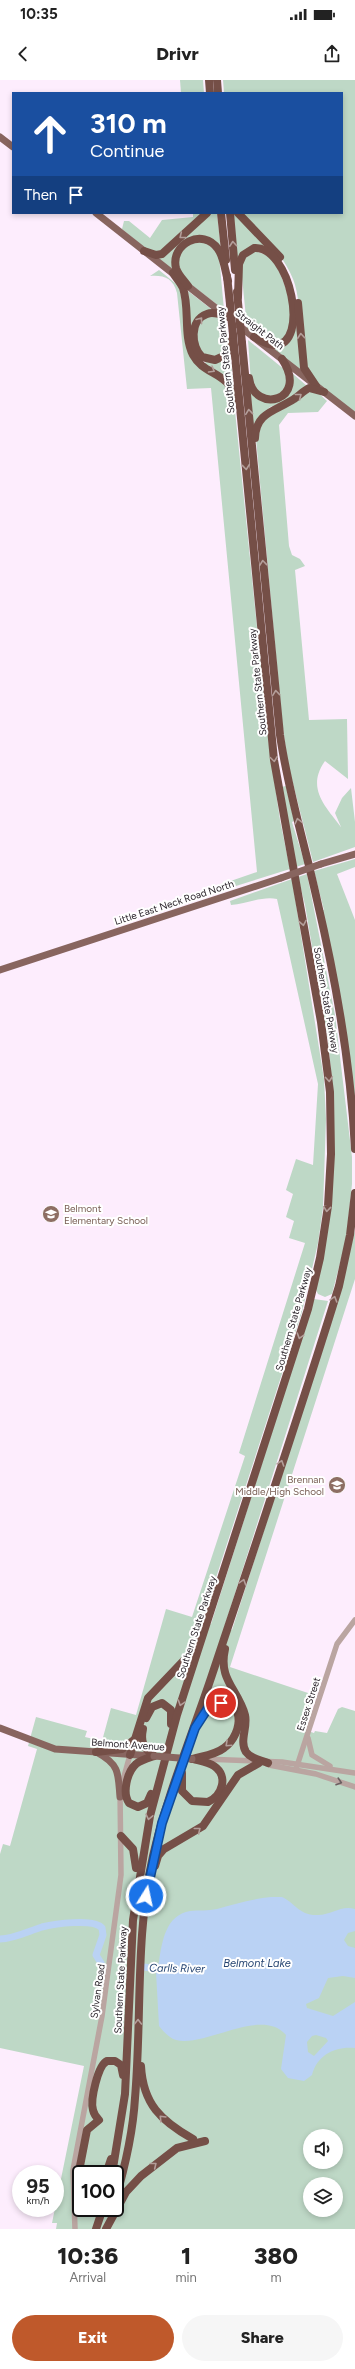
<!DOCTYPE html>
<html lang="en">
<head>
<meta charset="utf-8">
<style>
	:root { --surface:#fff; --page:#f6f6f6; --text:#222; --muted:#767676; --accent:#bf592b }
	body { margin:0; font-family:Figtree,sans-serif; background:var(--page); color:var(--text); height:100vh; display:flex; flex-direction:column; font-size:15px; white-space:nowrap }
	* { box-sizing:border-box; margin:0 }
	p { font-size:13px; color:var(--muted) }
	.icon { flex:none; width:22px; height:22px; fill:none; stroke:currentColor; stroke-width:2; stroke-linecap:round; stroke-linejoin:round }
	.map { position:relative; height:2149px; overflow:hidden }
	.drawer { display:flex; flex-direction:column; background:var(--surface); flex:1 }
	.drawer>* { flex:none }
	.banner { position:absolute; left:12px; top:12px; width:331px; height:122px; border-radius:0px; box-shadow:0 2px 6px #0003; background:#1a4fa0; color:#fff; overflow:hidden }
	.fabs { position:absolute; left:303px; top:2049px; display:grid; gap:8px }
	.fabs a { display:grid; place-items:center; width:40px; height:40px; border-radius:50%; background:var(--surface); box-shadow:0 2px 6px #0003; font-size:20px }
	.speed { position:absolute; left:12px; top:2085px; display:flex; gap:8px; font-size:20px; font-weight:700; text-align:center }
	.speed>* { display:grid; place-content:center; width:52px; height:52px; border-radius:50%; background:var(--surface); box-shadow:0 2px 6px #0003; line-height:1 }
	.speed small { font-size:10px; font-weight:400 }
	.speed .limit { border:2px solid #111; border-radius:6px; background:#fff; color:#111 }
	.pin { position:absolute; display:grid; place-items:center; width:34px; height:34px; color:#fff; margin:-17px; border:2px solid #fff; border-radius:50%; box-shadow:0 1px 4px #0007 }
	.me { position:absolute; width:44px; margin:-22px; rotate:10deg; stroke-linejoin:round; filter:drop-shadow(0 0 3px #0008) }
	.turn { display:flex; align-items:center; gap:14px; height:84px; padding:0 12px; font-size:18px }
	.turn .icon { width:52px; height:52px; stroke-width:2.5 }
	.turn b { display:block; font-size:28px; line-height:34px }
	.then { display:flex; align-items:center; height:38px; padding:0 12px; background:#0003; gap:8px; font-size:15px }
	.eta { display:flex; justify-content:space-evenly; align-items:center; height:68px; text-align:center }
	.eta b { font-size:24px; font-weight:800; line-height:28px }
	.primary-button { display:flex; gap:8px; margin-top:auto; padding:8px 12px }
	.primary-button a { flex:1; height:46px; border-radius:24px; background:var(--accent); color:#fff; font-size:16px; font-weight:800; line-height:46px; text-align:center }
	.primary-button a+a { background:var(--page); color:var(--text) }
	.status { display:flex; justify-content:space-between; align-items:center; height:28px; padding:0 20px; background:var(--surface); direction:ltr }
	.status svg { height:11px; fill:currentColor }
	header { display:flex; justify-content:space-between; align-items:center; height:52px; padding:0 12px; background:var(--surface); font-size:18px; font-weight:800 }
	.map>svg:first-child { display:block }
	.green { fill:#bed8c6; fill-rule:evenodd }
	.water { fill:#bad2f4; fill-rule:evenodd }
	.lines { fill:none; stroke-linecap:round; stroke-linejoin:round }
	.river { stroke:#bad2f4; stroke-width:7 }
	.minor { stroke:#baa5a1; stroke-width:5.5 }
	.major { stroke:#88655f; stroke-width:7 }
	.highway { stroke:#754f47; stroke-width:8 }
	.major-bridge { stroke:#88655f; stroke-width:7 }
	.highway-bridge { stroke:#754f47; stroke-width:8 }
	.oneway { stroke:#b39e9a }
	.oneway2 { stroke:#6b5e60 }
	.route-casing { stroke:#114b97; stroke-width:10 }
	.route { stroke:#1a73e8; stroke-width:7 }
	.labels { text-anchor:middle; stroke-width:4; stroke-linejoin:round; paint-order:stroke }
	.street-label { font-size:10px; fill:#2b242b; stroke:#fff }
	.education-label { font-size:10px; fill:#785e54; stroke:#fff; text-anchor:start }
	.water-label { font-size:11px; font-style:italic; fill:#254471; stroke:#fff }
</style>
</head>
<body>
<div class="status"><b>10:35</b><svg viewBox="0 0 49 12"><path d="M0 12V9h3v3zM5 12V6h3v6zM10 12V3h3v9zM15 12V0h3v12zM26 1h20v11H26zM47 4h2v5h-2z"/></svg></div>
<header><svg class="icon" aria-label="back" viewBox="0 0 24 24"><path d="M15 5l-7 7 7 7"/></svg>Drivr<svg class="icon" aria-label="share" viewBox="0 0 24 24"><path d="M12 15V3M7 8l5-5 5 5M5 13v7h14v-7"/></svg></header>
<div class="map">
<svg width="355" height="2149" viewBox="0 0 355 2149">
	<rect width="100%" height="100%" fill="#fdedfd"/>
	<g class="green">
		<polygon points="180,0 203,0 204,13 181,13"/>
		<path d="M223,0H355V332C342,322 324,312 314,300C294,276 305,229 293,199C282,172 261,154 240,133H342V13H224Z"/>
		<polygon points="193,133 204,133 162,172 151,173 122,149 124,141 129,141 150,158 162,140 193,137"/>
		<polygon points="208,133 217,133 221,170 217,166 185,160 174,191 157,177"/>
		<polygon points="233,133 235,133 271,168 265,167 237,177"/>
		<polygon points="205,161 219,175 224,230 184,199 179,192 178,173 184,165"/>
		<path d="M255,171L272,177C285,203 298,230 285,259L268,263L247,248L241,187L244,179Z"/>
		<path d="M159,190L180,207L189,272L227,305L234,321L269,665L280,740L290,789L223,810L219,805L257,792L211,308L187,309L177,213C173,198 164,195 150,196Z"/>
		<polygon points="188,211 215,232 212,231 191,254"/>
		<polygon points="207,235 219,237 225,241 228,261 223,274 209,279 199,271 196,249"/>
		<polygon points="295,236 303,292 270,267 282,265"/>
		<polygon points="248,260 285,290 287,306 276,317 262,316 251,303"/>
		<polygon points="230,274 234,310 204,285 206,281"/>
		<polygon points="292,293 307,306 291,319 270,327 253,345 250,310 279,319"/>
		<path d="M315,310L327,321L318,332L288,333L279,345L289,466L292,475L300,479L305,486L295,490L309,640L347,639L348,699L325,681C306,708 325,726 341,747L335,733L342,718L351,708L355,742V767L313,782L288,684L282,641L256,359C260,330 292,321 315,310Z"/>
		<polygon points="286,706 294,741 292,742 305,784 296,787 281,707"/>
		<polygon points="355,779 355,787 337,794 355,840 355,1038 322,830 324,830 314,791"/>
		<polygon points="307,794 335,935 352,1077 352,1104 346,1160 332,1214 325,1217 318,1214 316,1210 324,1172 332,1002 328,960 305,825 298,797"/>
		<path d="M292,799L324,999L326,1039L323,1128L318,1163L302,1232L202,1541L211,1544L314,1219L328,1221L224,1548L232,1550L337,1223L355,1150V1199L230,1587L314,1615L315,1617L305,1650L314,1653L315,1651L327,1653L338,1629L342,1627L355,1631V2149H56L57,2143H52L84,1986L0,1968V1774L3,1764L10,1766L37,1669L28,1666L36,1637L87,1651L85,1657L102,1661L111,1628L136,1635L166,1529L192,1537L245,1376L239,1373L305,1163L289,1158L294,1141L286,1137L293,1114L286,1110L296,1079L313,1085L318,1004L277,819C262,816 246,824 231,825L230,821ZM310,2056H336V2082H310ZM81,2094H115V2128H81ZM310,2104H336V2130H310Z"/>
	</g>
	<path class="water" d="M271,1817H282C294,1822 299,1836 318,1835C332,1835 341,1825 355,1829V1851L348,1853L344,1860L348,1866L355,1868V1898L343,1896L328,1898L319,1918L306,1924L307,1928L333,1936L355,1922V1968C335,1966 317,1975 312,1995L304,2001L288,1998L281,1989L286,1955C262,1926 204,1968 176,1960C169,1958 164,1952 159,1946L156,1892L154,1888L157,1887L159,1882C162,1861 166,1835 190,1831C199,1830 208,1831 217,1829C235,1824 252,1819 271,1817ZM316,1955L326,1958L328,1961L314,1976L308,1972L307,1962L312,1956Z"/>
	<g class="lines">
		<g class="river">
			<path d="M0,1859C14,1859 29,1851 42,1847C54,1844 94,1838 102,1848L103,1855L96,1875L101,1883"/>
			<polyline points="143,1887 163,1889"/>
		</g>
		<g class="minor">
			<polyline points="308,1658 312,1675 330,1686"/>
			<polyline points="204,1679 282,1682 355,1693"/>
			<polyline points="269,1685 316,1694 355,1707"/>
			<polyline points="296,1689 337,1564 355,1540"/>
			<polyline points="75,2149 73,2090 102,1936 121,1795 120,1711 130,1675"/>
		</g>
		<g class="major">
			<polyline points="0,57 13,67"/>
			<polyline points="96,133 176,196"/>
			<polyline points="184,203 226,236"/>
			<polyline points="238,245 355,336"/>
			<polyline points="321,784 355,774"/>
			<polyline points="0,890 281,798"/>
			<polyline points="0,1648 55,1669 152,1676"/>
			<path d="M98,1673C120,1685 118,1694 120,1717"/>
		</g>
		<g class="highway">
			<polyline points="209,0 210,13"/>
			<polyline points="217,0 218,13"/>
			<polyline points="221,133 226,180"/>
			<polyline points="230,133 235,190"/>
			<polyline points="238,133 280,177"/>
			<polyline points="144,171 156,175 162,174 207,133"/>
			<path d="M173,193C176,198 181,203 183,208C190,229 183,255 193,275C204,296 230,291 235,320"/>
			<polyline points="227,196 230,224"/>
			<path d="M188,206C184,200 178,195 176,188C170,164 203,147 218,169C224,177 225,191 228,201"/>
			<polyline points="237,212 239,233"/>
			<path d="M238,217L239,184L243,175L254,168C290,165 311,266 274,265C267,265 260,260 254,257"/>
			<polyline points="298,223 304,288 316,306"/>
			<path d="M228,237C221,235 214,231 207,234C189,240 191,267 202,277L215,280L226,275L232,260"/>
			<path d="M242,263L280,655C288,711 305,765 317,820C336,901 351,986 355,1069"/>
			<path d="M249,298C254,335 310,321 282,279"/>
			<path d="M255,358C256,332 276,331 294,319C299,316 303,311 309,308L324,312"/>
			<path d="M225,1569C218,1600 238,1609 245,1635C248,1647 239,1661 246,1672C251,1679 261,1680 268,1683"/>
			<polyline points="146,1638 152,1627 162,1623 171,1630 171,1644"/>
			<path d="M143,1649C140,1663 144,1668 154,1676"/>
			<polyline points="96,1672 122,1669 134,1660"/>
			<polyline points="130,1675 148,1618 189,1575 197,1561"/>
			<path d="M192,1679C203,1676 215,1675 224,1668C245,1653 245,1614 213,1624L202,1637"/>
			<path d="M182,1693V1711L192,1721L208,1722C222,1716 229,1696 214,1686C208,1682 200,1681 193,1679"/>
			<path d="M151,1714L147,1723L138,1727L129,1723C122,1713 127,1692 136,1684C141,1680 148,1678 154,1676"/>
			<polyline points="121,1756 133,1769 136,1788"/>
			<polyline points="155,1786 158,1776 164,1769 203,1746 238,1695 259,1683"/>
			<path d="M141,1986C143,2024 161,2041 193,2059"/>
			<polyline points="106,2094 111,2079"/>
			<polyline points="112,2094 125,2014 133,1840 150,1736 177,1635 308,1229 320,1178 328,1126 331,1074 330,1012 321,942 274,680 233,255"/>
			<path d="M81,2095L80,2086L87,2050L99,2040C96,2037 94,2035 93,2030C90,2020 98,1985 107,1981H115L121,1985L123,1995"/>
			<path d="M115,2121C125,2087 133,2053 135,2018C142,1937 135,1856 153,1776C167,1715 192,1655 212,1595C255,1466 299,1336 339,1206L350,1155L355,1113"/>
			<polyline points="96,2149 103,2128"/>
			<polyline points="106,2149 126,2112 141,2096 177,2068 205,2061"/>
		</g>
		<g class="major-bridge">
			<polyline points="281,798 321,784"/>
			<polyline points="154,1676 192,1679"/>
		</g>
		<g class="highway-bridge">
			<polyline points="230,224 233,255"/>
			<polyline points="239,233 242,263"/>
		</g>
	</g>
	<defs><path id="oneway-chevron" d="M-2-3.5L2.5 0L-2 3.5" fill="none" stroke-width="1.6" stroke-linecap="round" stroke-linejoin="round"/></defs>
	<g class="oneway">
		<use href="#oneway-chevron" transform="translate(182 156) rotate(141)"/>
		<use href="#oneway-chevron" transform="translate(233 164) rotate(-95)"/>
		<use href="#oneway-chevron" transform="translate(200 240) rotate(-52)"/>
		<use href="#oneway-chevron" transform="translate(301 256) rotate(-95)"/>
		<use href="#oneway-chevron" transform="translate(212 290) rotate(30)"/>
		<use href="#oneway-chevron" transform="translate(299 316) rotate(-38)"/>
		<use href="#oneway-chevron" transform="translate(249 332) rotate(-96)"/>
		<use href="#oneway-chevron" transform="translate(246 387) rotate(84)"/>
		<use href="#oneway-chevron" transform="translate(263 483) rotate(-96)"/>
		<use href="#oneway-chevron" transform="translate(276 613) rotate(-96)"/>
		<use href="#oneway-chevron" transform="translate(274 679) rotate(82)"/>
		<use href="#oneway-chevron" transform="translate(298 741) rotate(-104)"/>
		<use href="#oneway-chevron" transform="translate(303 843) rotate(80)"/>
		<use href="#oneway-chevron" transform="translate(329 999) rotate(85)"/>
		<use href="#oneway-chevron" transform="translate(327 1129) rotate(96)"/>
		<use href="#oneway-chevron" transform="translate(334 1219) rotate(-73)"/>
		<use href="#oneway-chevron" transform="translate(300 1256) rotate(107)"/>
		<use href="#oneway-chevron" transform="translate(281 1383) rotate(-72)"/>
		<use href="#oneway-chevron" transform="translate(243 1502) rotate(-72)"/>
		<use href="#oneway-chevron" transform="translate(181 1623) rotate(108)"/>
		<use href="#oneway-chevron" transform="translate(228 1664) rotate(137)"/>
		<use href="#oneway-chevron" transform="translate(149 1737) rotate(102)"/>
		<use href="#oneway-chevron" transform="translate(198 1750) rotate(-39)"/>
		<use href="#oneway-chevron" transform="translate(138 1942) rotate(-90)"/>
		<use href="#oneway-chevron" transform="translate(162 2038) rotate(-134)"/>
		<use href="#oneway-chevron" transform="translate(154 2085) rotate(-39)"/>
	</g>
	<use class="oneway2" href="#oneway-chevron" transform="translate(339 1702) rotate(18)"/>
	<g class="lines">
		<g class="route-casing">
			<polyline id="route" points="146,1816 162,1743 195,1648 208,1628 221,1623"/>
		</g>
		<use href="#route" class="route"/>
	</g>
	<defs>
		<g id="school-disc" transform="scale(0.9)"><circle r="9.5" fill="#8d6e63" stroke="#fff"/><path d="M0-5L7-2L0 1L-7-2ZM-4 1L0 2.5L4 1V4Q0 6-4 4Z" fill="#fff"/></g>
	</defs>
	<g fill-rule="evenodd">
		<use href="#school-disc" x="51" y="1134"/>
		<use href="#school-disc" x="337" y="1405"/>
	</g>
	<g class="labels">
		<g class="street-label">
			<text transform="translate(260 249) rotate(38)" y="4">Straight Path</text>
			<text transform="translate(225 280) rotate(-96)" y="4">Southern State Parkway</text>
			<text transform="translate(257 602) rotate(-96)" y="4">Southern State Parkway</text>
			<text transform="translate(174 822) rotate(-18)" y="4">Little East Neck Road North</text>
			<text transform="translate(327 920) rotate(80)" y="4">Southern State Parkway</text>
			<text transform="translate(293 1239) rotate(-74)" y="4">Southern State Parkway</text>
			<text transform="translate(196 1547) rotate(-72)" y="4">Southern State Parkway</text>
			<text transform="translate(308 1624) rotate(-72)" y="4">Essex Street</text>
			<text transform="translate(128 1664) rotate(4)" y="4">Belmont Avenue</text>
			<text transform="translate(120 1900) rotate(-87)" y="4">Southern State Parkway</text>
			<text transform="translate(97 1911) rotate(-82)" y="4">Sylvan Road</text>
		</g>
		<g class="education-label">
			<text x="64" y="1132">Belmont<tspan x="64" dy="12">Elementary School</tspan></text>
			<text x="324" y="1403" text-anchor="end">Brennan<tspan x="324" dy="12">Middle/High School</tspan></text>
		</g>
		<g class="water-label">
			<text x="257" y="1887">Belmont Lake</text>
			<text transform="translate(177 1888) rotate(1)" y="4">Carlls River</text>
		</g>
	</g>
</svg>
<div class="fabs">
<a><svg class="icon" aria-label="sound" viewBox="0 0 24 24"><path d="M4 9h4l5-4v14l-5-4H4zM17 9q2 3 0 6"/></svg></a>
<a><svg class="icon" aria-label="layers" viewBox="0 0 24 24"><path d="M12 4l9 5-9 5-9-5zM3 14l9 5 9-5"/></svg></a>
</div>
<div class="speed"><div>95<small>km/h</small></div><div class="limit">100</div></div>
<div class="pin" style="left:221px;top:1623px;background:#d93025"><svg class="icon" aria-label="arrive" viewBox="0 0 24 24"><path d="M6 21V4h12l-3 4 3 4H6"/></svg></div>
<svg class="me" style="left:146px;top:1816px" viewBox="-20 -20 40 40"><circle r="17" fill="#1a73e8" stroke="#fff" stroke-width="3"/><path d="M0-11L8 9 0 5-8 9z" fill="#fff"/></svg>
<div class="banner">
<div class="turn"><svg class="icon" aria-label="ahead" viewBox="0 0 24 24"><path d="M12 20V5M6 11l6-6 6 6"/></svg><div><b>310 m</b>Continue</div></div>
<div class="then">Then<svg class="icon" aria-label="arrive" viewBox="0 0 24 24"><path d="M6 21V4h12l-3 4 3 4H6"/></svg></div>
</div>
</div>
<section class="drawer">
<div class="eta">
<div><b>10:36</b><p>Arrival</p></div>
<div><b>1</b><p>min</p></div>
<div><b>380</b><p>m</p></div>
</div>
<div class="primary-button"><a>Exit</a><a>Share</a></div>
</section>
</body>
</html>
